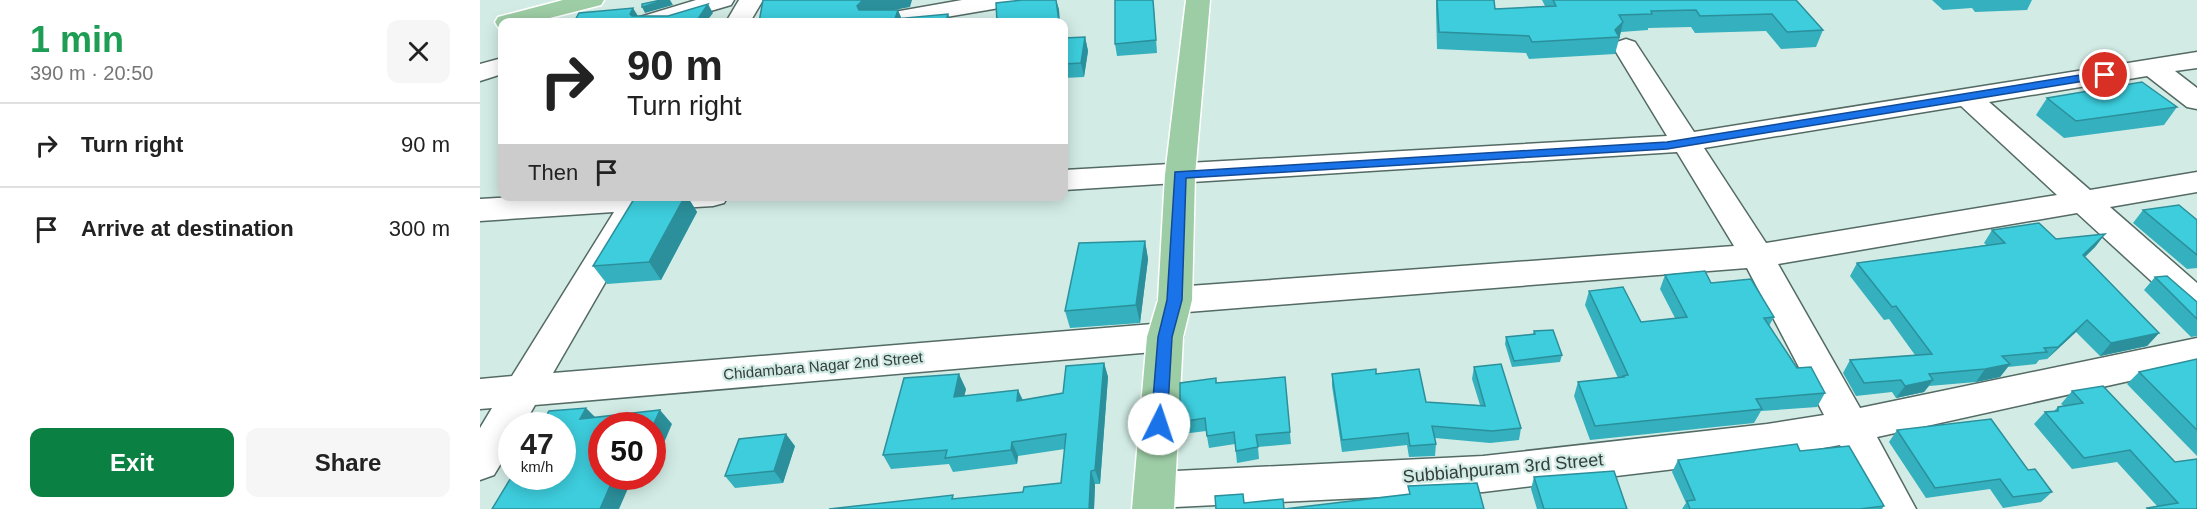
<!DOCTYPE html>
<html lang="en">
<head>
<meta charset="utf-8">
<style>
	:root { --surface:#fff; --page:#f6f6f6; --text:#222; --muted:#767676; --line:#e0e0e0; --accent:#0b8043 }
	body { margin:0; font-family:Arial,sans-serif; background:var(--page); color:var(--text); height:100vh; display:flex; flex-direction:column; font-size:22px; white-space:nowrap }
	* { box-sizing:border-box; margin:0 }
	p { font-size:20px; color:var(--muted) }
	.icon { flex:none; width:33px; height:33px; fill:none; stroke:currentColor; stroke-width:2; stroke-linecap:round; stroke-linejoin:round }
	.map { position:relative; flex:1; overflow:hidden }
	.drawer { display:flex; flex-direction:column; background:var(--surface); width:480px }
	.drawer>* { flex:none }
	.guide { position:absolute; left:18px; top:18px; width:570px; height:183px; border-radius:12px; box-shadow:0 3px 15px #0003; background:#fff; color:var(--text); overflow:hidden }
	.speed { position:absolute; left:18px; top:412px; display:flex; gap:12px; font-size:30px; font-weight:700; text-align:center }
	.speed>* { display:grid; place-content:center; width:78px; height:78px; border-radius:50%; background:var(--surface); box-shadow:0 3px 15px #0003; line-height:1 }
	.speed small { font-size:15px; font-weight:400 }
	.speed .limit { border:9px solid #d22; background:#fff; color:#111 }
	.pin { position:absolute; display:grid; place-items:center; width:51px; height:51px; color:#fff; margin:-26px; border:3px solid #fff; border-radius:50%; box-shadow:0 2px 6px #0007 }
	.me { position:absolute; width:66px; margin:-33px; rotate:4deg; stroke-linejoin:round; filter:drop-shadow(0 0 4px #0008) }
	.turn { display:flex; align-items:center; gap:21px; height:126px; padding:0 30px; font-size:27px }
	.turn .icon { width:78px; height:78px; stroke-width:2.5 }
	.turn b { display:block; font-size:42px; line-height:51px }
	.then { display:flex; align-items:center; height:57px; padding:0 30px; background:#0003; gap:12px; font-size:22px }
	.round { display:grid; place-items:center; flex:none; width:63px; height:63px; border-radius:12px; background:var(--page) }
	.head { display:flex; align-items:center; justify-content:space-between; height:102px; padding:0 30px }
	h1 { font-size:36px; font-weight:700; line-height:45px; color:#1e9e55 }
	.button { display:flex; gap:12px; margin-top:auto; padding:12px 30px }
	.button a { flex:1; height:69px; border-radius:12px; background:var(--accent); color:#fff; font-size:24px; font-weight:700; line-height:69px; text-align:center }
	.button a+a { background:var(--page); color:var(--text) }
	ul { padding:0; list-style:none }
	li { display:flex; align-items:center; gap:18px; height:84px; padding:0 30px; border-top:2px solid var(--line) }
	li div { flex:1 }
	li b { display:block; font-size:22px }
	li em { font-style:normal }
	main { display:flex; flex:1; min-height:0 }
	.map>svg:first-child { display:block }
	.lines { fill:none; stroke-linecap:round; stroke-linejoin:round }
	.minor-casing { stroke:#546a64; stroke-width:3 }
	.major-casing { stroke:#fff; stroke-width:3 }
	.minor { fill:#fff; fill-rule:evenodd }
	.major { fill:#9dcda5; fill-rule:evenodd }
	.wall { fill:#34b0be }
	.shaded-wall { fill:#2b909b }
	.building { fill:#3dcddd; stroke:#2b909b; stroke-width:1.5 }
	.route { fill:#1a73e8; stroke:#114b97; stroke-width:1.5 }
	.labels { text-anchor:middle; stroke-width:4.5; stroke-linejoin:round; paint-order:stroke }
	.street-label { font-size:15px; fill:#333d3a; stroke:#d2ece5 }
	.near-street-label { font-size:18px; fill:#333d3a; stroke:#d2ece5 }
</style>
</head>
<body>
<main>
<section class="drawer">
<div class="head"><div><h1>1 min</h1><p>390 m · 20:50</p></div><a class="round"><svg class="icon" aria-label="close" viewBox="0 0 24 24"><path d="M6 6l12 12M18 6L6 18"/></svg></a></div>
<ul>
<li><svg class="icon" aria-label="right" viewBox="0 0 24 24"><path d="M7 20v-9h11M14 6l5 5-5 5"/></svg><div><b>Turn right</b></div><em>90 m</em></li>
<li><svg class="icon" aria-label="arrive" viewBox="0 0 24 24"><path d="M6 21V4h12l-3 4 3 4H6"/></svg><div><b>Arrive at destination</b></div><em>300 m</em></li>
</ul>
<div class="button"><a>Exit</a><a>Share</a></div>
</section>
<div class="map">
<svg width="1717" height="509" viewBox="0 0 1717 509">
	<rect width="100%" height="100%" fill="#d2ece5"/>
	<g class="lines">
		<g class="minor-casing">
			<g id="minor">
				<polygon points="216,0 254,0 251,5 193,22 157,22 160,17"/>
				<polygon points="259,0 283,0 270,22 246,22"/>
				<polygon points="482,0 537,0 534,5 525,7 437,22 385,22 388,17 397,15"/>
				<path d="M1146,39L1155,42L1214,132L1717,52V68L1695,71L1717,88V109L1707,107L1667,76L1509,102L1610,190L1717,172V192L1630,207L1717,283V316L1705,312L1597,213L1298,264L1380,408L1717,338V366L1397,437L1436,509H1393L1360,445L1287,458L1003,492L675,508L660,503L654,490L660,477L675,472L1003,456L1287,424L1344,415L1267,268L695,313L683,309L678,300L683,291L695,287L1254,246L1197,152L584,190V170L1187,136L1133,47L1137,42ZM1481,106L1577,195L1286,243L1224,148Z"/>
				<polygon points="22,58 22,74 0,81 0,64"/>
				<polygon points="50,196 248,196 244,203 233,206 167,210 73,373 685,323 698,327 703,337 698,347 685,351 55,405 43,426 32,426 32,445 14,475 0,480 0,428 12,408 0,409 0,379 32,376 134,212 0,221 0,199"/>
			</g>
		</g>
		<g class="major-casing">
			<g id="major">
				<polygon points="83,0 124,0 121,5 54,22 22,22 22,28 18,27 15,22 18,17"/>
				<polygon points="706,0 730,0 715,175 712,300 703,337 694,509 652,509 667,337 678,300 685,175"/>
			</g>
		</g>
		<use href="#minor" class="minor"/>
		<use href="#major" class="major"/>
	</g>
	<g class="wall">
		<polygon points="956,0 1014,0 1015,9 1065,6 1062,0 1316,0 1343,30 1336,47 1301,49 1286,31 1215,33 1211,27 1168,28 1168,30 1141,32 1135,54 1049,59 1046,53 957,49 956,10"/>
		<polygon points="1452,0 1552,0 1547,10 1495,12 1492,8 1463,10"/>
		<polygon points="674,8 677,53 637,56 635,44"/>
		<polygon points="605,37 608,51 604,77 584,78 584,38"/>
		<polygon points="1567,98 1697,107 1684,125 1584,138 1556,115"/>
		<polygon points="180,196 207,196 217,212 181,280 127,284 113,266"/>
		<polygon points="1663,210 1717,220 1717,268 1707,269 1653,223"/>
		<polygon points="1512,230 1576,239 1625,234 1615,247 1605,257 1679,333 1667,346 1620,356 1596,332 1567,359 1559,360 1556,364 1528,367 1520,377 1496,382 1449,386 1444,392 1416,398 1412,392 1376,396 1363,373 1370,360 1435,355 1409,319 1404,320 1370,276 1377,263 1506,245 1504,243"/>
		<polygon points="665,241 668,259 660,323 590,328 585,311"/>
		<polygon points="1185,275 1231,283 1294,317 1289,326 1317,368 1345,393 1337,407 1281,411 1274,423 1110,440 1094,396 1098,382 1138,378 1105,305 1109,291 1161,322 1195,318 1180,289"/>
		<polygon points="1675,277 1717,302 1717,336 1711,337 1664,290"/>
		<polygon points="1054,331 1082,355 1080,362 1032,367 1025,344 1026,337 1053,334"/>
		<polygon points="1717,359 1717,456 1647,384 1659,372"/>
		<polygon points="624,363 628,377 620,484 615,484 614,509 349,509 475,499 543,492 581,483 585,449 538,456 537,464 473,472 469,464 411,469 403,455 486,389 484,396 538,390 543,400 583,393"/>
		<polygon points="994,367 1041,428 1039,440 1010,443 955,438 956,444 955,456 929,457 927,445 862,452 852,386 852,374 896,374 946,402 1000,405 992,379"/>
		<polygon points="805,377 811,444 778,447 779,459 757,463 755,444 729,448 726,431 702,434 700,422 736,383"/>
		<polygon points="1592,391 1717,509 1666,509 1667,508 1677,506 1637,462 1592,469 1554,424 1565,412 1574,411 1578,407 1584,406 1581,404"/>
		<polygon points="1417,430 1572,492 1561,502 1523,508 1510,489 1446,498 1409,442"/>
		<polygon points="315,446 303,483 255,488 245,476"/>
		<polygon points="1320,451 1404,506 1402,509 1202,509 1206,503 1192,472 1198,460"/>
		<polygon points="1054,477 1146,505 1147,509 1057,509 1051,489"/>
	</g>
	<g class="shaded-wall">
		<polygon points="185,0 190,0 193,5 165,13 162,7"/>
		<polygon points="382,0 432,0 430,7 388,15 383,21 377,6"/>
		<polygon points="576,0 579,9 580,22 579,22"/>
		<polygon points="228,4 233,13 226,22 216,22"/>
		<polygon points="153,8 158,16 155,22 150,14"/>
		<polygon points="418,10 423,22 415,19"/>
		<polygon points="468,14 471,22 466,22"/>
		<polygon points="1143,22 1139,39 1138,40 1139,37 1135,30"/>
		<polygon points="605,37 608,51 604,77 601,63"/>
		<polygon points="205,196 207,196 217,212 181,280 169,262"/>
		<polygon points="1625,234 1615,247 1593,268 1603,255"/>
		<polygon points="665,241 668,259 660,323 656,305"/>
		<polygon points="1607,320 1596,332 1567,359 1578,347"/>
		<polygon points="1679,333 1667,346 1620,356 1631,343"/>
		<polygon points="624,363 628,377 620,484 615,470"/>
		<polygon points="1530,364 1520,377 1496,382 1505,369"/>
		<polygon points="479,374 486,389 481,411 474,397"/>
		<polygon points="1453,380 1444,392 1416,398 1425,386"/>
		<polygon points="538,390 544,404 537,401"/>
		<polygon points="106,408 119,421 100,419"/>
		<polygon points="180,410 192,424 177,459 172,455 172,428"/>
		<polygon points="306,434 315,446 303,483 294,471"/>
		<polygon points="532,442 538,456 537,464 531,450"/>
		<polygon points="611,471 615,484 614,509 609,509"/>
		<polygon points="134,477 153,477 139,509 120,509"/>
	</g>
	<g class="building">
		<polygon points="181,0 185,0 162,7 162,4"/>
		<polygon points="283,0 383,0 377,6 379,10 418,10 415,19 468,14 466,22 279,22"/>
		<polygon points="542,0 576,0 579,22 517,22 516,3"/>
		<polygon points="635,0 673,0 676,40 635,44"/>
		<polygon points="957,0 1014,0 1015,9 1076,6 1073,0 1316,0 1343,30 1307,32 1292,14 1220,16 1216,10 1171,11 1172,14 1139,15 1143,22 1135,30 1139,37 1052,42 1049,36 959,32"/>
		<polygon points="228,4 216,22 94,22 99,13 153,8 150,14 152,16 188,16"/>
		<polygon points="605,37 601,63 584,64 584,38"/>
		<polygon points="1662,82 1697,107 1596,121 1567,98"/>
		<polygon points="180,196 205,196 169,262 113,266 154,199"/>
		<polygon points="1699,205 1717,220 1717,255 1663,210"/>
		<polygon points="1559,223 1576,239 1625,234 1603,255 1679,333 1631,343 1607,320 1578,347 1564,348 1567,352 1522,356 1530,364 1505,369 1449,374 1453,380 1425,386 1421,380 1384,383 1370,360 1452,354 1416,306 1412,307 1377,263 1525,243 1512,230"/>
		<polygon points="665,241 656,305 585,311 599,243"/>
		<polygon points="1225,271 1231,283 1271,279 1294,317 1284,318 1317,368 1331,367 1345,393 1276,399 1282,409 1115,426 1098,382 1144,377 1143,376 1148,375 1109,291 1143,287 1161,322 1207,317 1185,275"/>
		<polygon points="1687,276 1717,302 1717,319 1675,277"/>
		<polygon points="1073,330 1082,355 1034,361 1026,337 1055,334 1054,331"/>
		<polygon points="1717,359 1717,430 1659,372"/>
		<polygon points="624,363 615,470 611,471 609,509 349,509 473,495 472,499 543,492 544,487 581,483 586,434 532,442 531,450 465,458 467,450 403,455 424,378 479,374 474,397 538,390 537,401 583,393 586,366"/>
		<polygon points="1021,364 1041,428 1012,431 952,426 956,444 930,446 928,433 862,440 852,374 896,369 896,374 939,369 946,402 1005,406 994,367"/>
		<polygon points="805,377 810,432 776,435 778,447 756,451 754,432 727,436 725,418 700,422 700,383 736,378 736,383"/>
		<polygon points="1623,386 1695,462 1717,459 1717,509 1668,509 1667,508 1698,503 1650,450 1604,458 1565,412 1578,411 1578,407 1603,403 1592,391"/>
		<polygon points="106,408 100,419 180,410 172,428 172,426 122,426 122,477 134,477 120,509 12,509 32,476 32,477 82,477 82,426 60,426 69,411"/>
		<polygon points="1511,419 1548,470 1555,469 1572,492 1533,497 1520,479 1455,488 1417,430"/>
		<polygon points="306,434 294,471 245,476 259,439"/>
		<polygon points="1317,444 1320,451 1369,446 1404,506 1380,509 1210,509 1207,501 1215,500 1198,460"/>
		<polygon points="1134,471 1147,509 1064,509 1054,477"/>
		<polygon points="997,483 1004,509 736,509 735,496 763,494 764,503 803,499 804,509 930,494 928,486"/>
	</g>
	<polygon class="route" points="1625,71 1631,75 1629,77 1187,149 706,178 702,300 692,337 687,424 685,429 679,431 673,429 671,424 678,337 687,300 695,172 1187,142"/>
	<g class="labels">
		<g class="street-label">
			<text transform="translate(343 366) rotate(-5)" y="5">Chidambara Nagar 2nd Street</text>
		</g>
		<g class="near-street-label">
			<text transform="translate(1023 468) rotate(-5)" y="6">Subbiahpuram 3rd Street</text>
		</g>
	</g>
</svg>
<div class="speed"><div>47<small>km/h</small></div><div class="limit">50</div></div>
<div class="pin" style="left:1625px;top:75px;background:#d93025"><svg class="icon" aria-label="arrive" viewBox="0 0 24 24"><path d="M6 21V4h12l-3 4 3 4H6"/></svg></div>
<svg class="me" style="left:679px;top:424px" viewBox="-20 -20 40 40"><circle r="19" fill="#fff"/><path d="M0-13L10 11 0 6-10 11z" fill="#1a73e8"/></svg>
<div class="guide">
<div class="turn"><svg class="icon" aria-label="right" viewBox="0 0 24 24"><path d="M7 20v-9h11M14 6l5 5-5 5"/></svg><div><b>90 m</b>Turn right</div></div>
<div class="then">Then<svg class="icon" aria-label="arrive" viewBox="0 0 24 24"><path d="M6 21V4h12l-3 4 3 4H6"/></svg></div>
</div>
</div>
</main>
</body>
</html>
